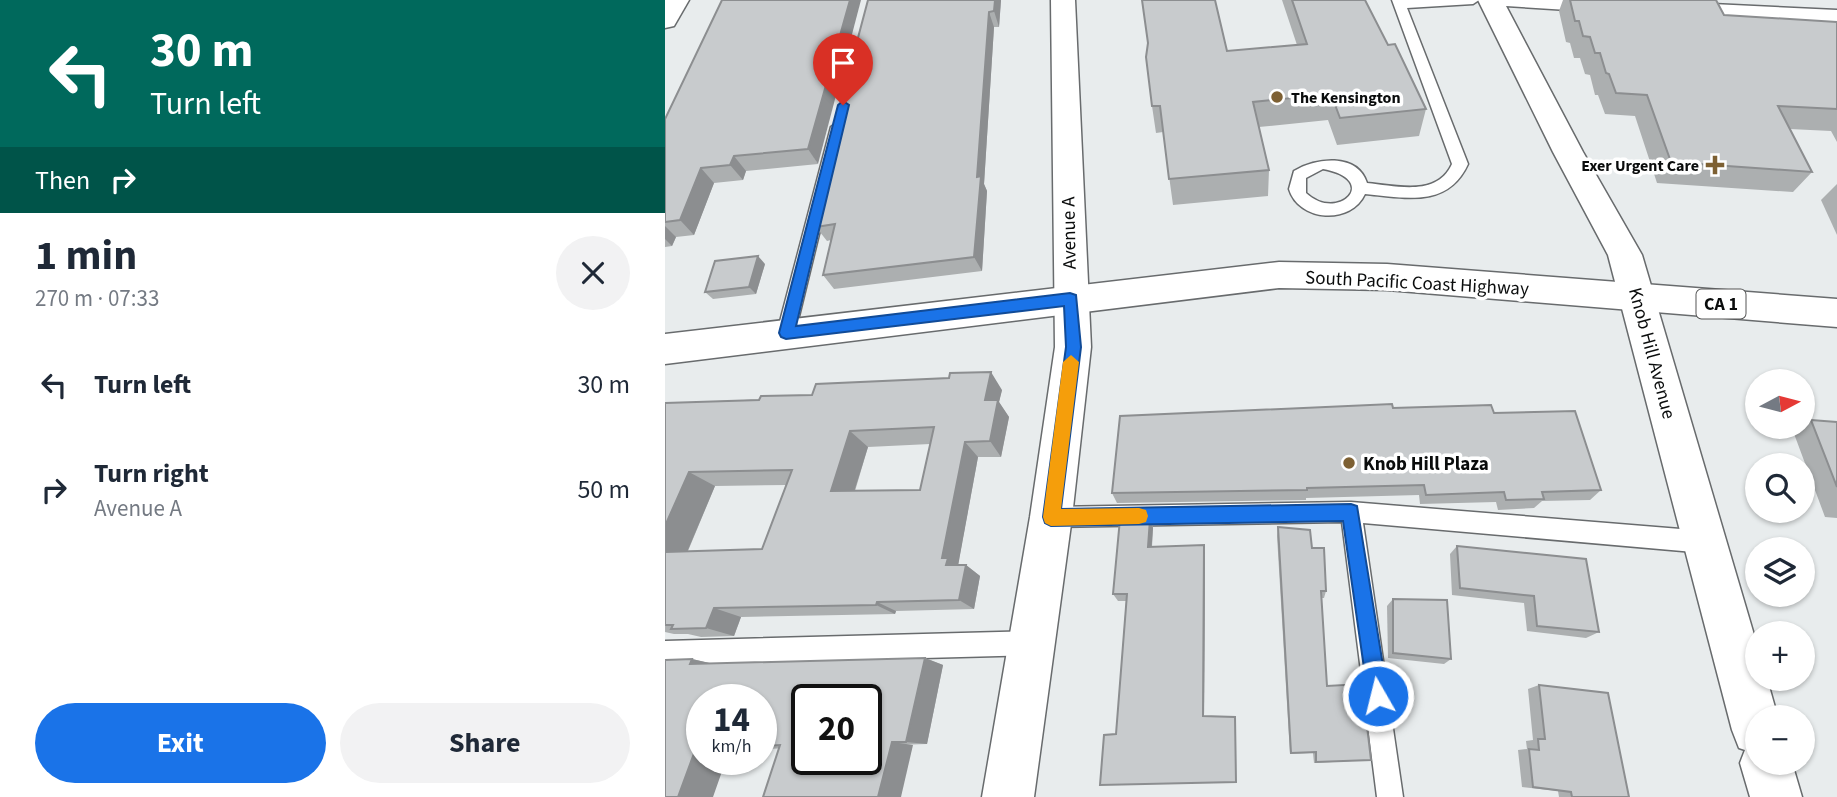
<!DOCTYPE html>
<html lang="en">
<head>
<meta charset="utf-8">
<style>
	:root { --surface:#fff; --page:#f2f2f3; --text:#1f2937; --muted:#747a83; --accent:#1a73e8 }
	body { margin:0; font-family:"Source Sans 3",sans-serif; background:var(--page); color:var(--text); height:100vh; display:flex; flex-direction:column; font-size:26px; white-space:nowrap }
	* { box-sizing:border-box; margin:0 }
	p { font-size:23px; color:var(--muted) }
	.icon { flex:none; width:38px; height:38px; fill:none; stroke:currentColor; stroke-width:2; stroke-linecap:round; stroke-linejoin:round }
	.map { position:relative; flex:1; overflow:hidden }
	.drawer { display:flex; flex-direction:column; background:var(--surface); width:665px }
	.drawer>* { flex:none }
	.hud { background:#00695c; color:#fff; overflow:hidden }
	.needle { width:46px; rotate:83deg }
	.controls { position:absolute; left:1080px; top:369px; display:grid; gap:14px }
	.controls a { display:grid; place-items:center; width:70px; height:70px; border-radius:50%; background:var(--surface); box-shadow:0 2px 5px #0004; font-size:35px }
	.speed { position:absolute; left:21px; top:684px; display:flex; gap:14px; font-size:35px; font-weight:700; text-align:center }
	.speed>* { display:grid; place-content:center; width:91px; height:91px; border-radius:50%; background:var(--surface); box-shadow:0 2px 5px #0004; line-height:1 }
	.speed small { font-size:18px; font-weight:400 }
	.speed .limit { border:4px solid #111; border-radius:10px; background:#fff; color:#111 }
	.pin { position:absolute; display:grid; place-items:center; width:60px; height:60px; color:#fff; margin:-72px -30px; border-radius:50% 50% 50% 0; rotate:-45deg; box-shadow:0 0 7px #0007 }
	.pin .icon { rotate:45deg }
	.me { position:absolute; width:77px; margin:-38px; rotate:352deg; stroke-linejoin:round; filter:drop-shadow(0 0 5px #0008) }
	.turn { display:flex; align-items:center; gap:24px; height:147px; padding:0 35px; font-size:32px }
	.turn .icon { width:91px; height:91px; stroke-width:2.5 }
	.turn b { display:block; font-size:49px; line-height:60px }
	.then { display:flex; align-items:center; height:66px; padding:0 35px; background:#0003; gap:14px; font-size:26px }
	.round { display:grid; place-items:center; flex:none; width:74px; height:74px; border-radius:37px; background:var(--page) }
	.summary { display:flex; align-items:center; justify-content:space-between; height:119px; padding:0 35px }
	h1 { font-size:42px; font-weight:700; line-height:52px }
	.cta { display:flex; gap:14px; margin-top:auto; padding:14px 35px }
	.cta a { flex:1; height:80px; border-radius:42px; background:var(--accent); color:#fff; font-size:28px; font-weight:700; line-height:80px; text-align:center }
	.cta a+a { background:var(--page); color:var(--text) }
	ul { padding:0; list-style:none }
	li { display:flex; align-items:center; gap:21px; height:105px; padding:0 35px }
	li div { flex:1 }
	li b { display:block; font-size:26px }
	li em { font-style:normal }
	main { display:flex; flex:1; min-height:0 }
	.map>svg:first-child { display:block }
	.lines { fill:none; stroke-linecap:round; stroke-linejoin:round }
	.lane-casing { stroke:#686b6d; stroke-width:3 }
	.street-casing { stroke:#686b6d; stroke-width:3 }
	.secondary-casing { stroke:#686b6d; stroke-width:3 }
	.highway-casing { stroke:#686b6d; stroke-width:3 }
	.lane { fill:#fff; fill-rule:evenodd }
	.street { fill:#fff; fill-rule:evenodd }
	.secondary { fill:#fff; fill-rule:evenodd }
	.highway { fill:#fff; fill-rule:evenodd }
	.wall { fill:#acafb0; fill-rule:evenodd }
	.shaded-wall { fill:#8c8e90 }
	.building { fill:#c8cbcd; stroke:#8c8e90; stroke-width:2; fill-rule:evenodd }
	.route { fill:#1a73e8; stroke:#114b97; stroke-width:2 }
	.slow { fill:#f59e0b }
	.poi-dot { fill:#7d6033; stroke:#fff; stroke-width:2.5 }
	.labels { text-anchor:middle; stroke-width:7; stroke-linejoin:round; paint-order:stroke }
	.far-poi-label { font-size:16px; font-weight:bold; fill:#0a0c0c; stroke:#fff; text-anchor:start }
	.shield { fill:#fff; stroke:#545555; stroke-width:2 }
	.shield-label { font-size:18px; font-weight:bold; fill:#0a0c0c }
	.street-label { font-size:19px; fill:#0a0c0c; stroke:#fff }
	.poi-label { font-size:19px; font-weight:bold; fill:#0a0c0c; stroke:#fff; text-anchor:start }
</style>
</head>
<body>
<main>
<section class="drawer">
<div class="hud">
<div class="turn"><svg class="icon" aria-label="left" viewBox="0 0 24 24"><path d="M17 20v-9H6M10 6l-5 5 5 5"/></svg><div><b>30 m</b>Turn left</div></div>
<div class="then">Then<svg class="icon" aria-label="right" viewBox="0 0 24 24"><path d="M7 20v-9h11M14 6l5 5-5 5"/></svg></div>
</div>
<div class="summary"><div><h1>1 min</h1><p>270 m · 07:33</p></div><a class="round"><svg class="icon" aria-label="close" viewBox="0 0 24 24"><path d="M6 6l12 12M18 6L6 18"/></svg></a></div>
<ul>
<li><svg class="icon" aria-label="left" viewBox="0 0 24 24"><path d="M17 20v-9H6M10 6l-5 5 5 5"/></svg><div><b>Turn left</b></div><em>30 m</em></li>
<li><svg class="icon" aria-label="right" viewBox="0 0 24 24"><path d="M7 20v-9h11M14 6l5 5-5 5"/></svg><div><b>Turn right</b><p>Avenue A</p></div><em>50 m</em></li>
</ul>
<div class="cta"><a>Exit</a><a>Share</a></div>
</section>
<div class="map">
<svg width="1172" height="797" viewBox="0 0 1172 797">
	<rect width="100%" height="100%" fill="#e8eced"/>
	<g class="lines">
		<g class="lane-casing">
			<g id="lane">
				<path d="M727,0H814L808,4L742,8L803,164C783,208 741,198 700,194C686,225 634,222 624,189L629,171C650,158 692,152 702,183C732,186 772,197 787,164ZM658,169C717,180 673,223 641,193V178Z"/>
				<polygon points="173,122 180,127 130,333 127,338 121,340 115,338 112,333 166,127"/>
				<polygon points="686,502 1040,531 1048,535 1051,542 1048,549 1040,553 698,523 738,797 712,797 677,522 386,527 378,524 375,517 378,510 386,507"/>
				<polygon points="367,631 375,635 379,643 375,651 367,655 0,665 0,641"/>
			</g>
		</g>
		<g class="street-casing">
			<g id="street">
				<polygon points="0,0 24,0 9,26 0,28"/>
				<polygon points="386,0 410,0 426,347 407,517 369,797 317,797 365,517 390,347"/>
			</g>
		</g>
		<g class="secondary-casing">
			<g id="secondary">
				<polygon points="813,0 955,0 962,6 959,11 950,13 841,6 918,152 977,255 1092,645 1092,679 1102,679 1113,718 1092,718 1092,763 1127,763 1137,797 1085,797 1075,763 1080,750 1074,748 1067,730 943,255 888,152"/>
				<polygon points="1006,2 1172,10 1172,24 997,14 994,9 997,4"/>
			</g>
		</g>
		<g class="highway-casing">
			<polygon id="highway" points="614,262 722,264 1172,299 1172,327 722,290 614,288 0,364 0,334"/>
		</g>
		<use href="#lane" class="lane"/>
		<use href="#street" class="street"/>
		<use href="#secondary" class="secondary"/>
		<use href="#highway" class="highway"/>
	</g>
	<g class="wall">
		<polygon points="57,0 153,164 81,171 78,180 49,183 29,235 11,237 7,246 0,247 0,119"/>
		<polygon points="336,0 334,27 329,27 319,184 322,191 317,271 169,289 158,275 166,240 162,241 151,227 167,151 164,147"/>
		<polygon points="617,0 700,0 723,45 761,109 754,136 672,145 663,120 594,127 604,170 603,196 508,205 498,132 491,133 487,106 562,51 632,45"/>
		<polygon points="898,0 1051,0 1059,15 1172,22 1172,142 1166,131 1125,129 1147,172 1128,192 992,183 970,116 940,114 933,95 930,95 925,75 920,74 915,58 909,58 905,43 901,42 894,11"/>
		<polygon points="1172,184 1172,235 1156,200"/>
		<polygon points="100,264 91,294 48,299 40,292"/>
		<path d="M337,390L334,402L344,417L336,457H313L293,565H301L315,576L309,609L231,611L230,614L76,617L69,636L36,637L23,634H9L0,632V403ZM265,444L255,490L190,491L203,447ZM121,485L97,549L23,551L50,486Z"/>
		<polygon points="728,408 829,413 936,490 925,500 877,501 869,508 833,510 831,502 755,504 754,495 641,498 641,500 452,503 447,493"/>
		<polygon points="1146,420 1172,422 1172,518 1160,517 1128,431 1135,427 1138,427 1138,425"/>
		<polygon points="485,519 488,528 487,547 539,545 540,554 539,716 571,719 571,782 435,785 451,734 461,601 453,601 448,594"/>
		<polygon points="613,527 647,548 661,591 659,598 656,598 662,686 706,760 649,763 648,753 625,754 612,536"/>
		<polygon points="792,546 934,632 921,638 862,631 859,603 787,595 785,554"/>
		<polygon points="728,599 786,659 779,664 723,658 722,606"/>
		<polygon points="260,658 278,665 262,744 96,749 96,700 37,700 37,760 0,797 27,659 48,664"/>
		<polygon points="874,685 964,797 894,797 893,791 857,787 853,750 862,749 861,741 868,740 863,689"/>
	</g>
	<g class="shaded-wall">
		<polygon points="185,0 196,0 153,164 143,149"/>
		<polygon points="330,0 336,0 334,27 329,11"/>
		<polygon points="324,12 329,27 319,184 322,191 317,271 309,257 312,177"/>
		<polygon points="69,156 81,171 78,180 65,165"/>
		<polygon points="36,168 49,183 29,235 15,220"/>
		<polygon points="0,226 11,237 7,246 0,239"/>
		<polygon points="93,256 100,264 91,294 84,287"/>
		<polygon points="326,372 337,390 334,402 344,417 336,457 325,441 320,400"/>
		<polygon points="185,431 203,447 185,505 166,491"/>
		<polygon points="300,442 313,457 293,566 281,565 277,558"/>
		<polygon points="24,472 50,486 17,564 0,557 0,526"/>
		<polygon points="485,519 488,528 486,555 483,547"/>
		<polygon points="539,545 540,554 539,718 538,716"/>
		<polygon points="301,565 315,576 309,609 294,600"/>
		<polygon points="212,602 231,611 230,614 211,605"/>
		<polygon points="49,608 76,617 69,636 41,628"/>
		<polygon points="260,658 278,665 262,744 241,742"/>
		<polygon points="27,659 58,666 25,664"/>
		<polygon points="227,742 248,745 236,797 213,797"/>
		<polygon points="31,748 37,748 37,760 61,760 48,797 13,797"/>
	</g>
	<g class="building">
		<polygon points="57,0 185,0 143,149 69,156 65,165 36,168 15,220 0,222 0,119"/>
		<polygon points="203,0 330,0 329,11 324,12 312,177 316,176 309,257 158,275 170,224 151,227 168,147 164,147"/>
		<polygon points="477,0 550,0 562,51 642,44 627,0 700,0 723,45 730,44 761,109 675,118 666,94 588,102 604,170 504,179 495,106 487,106 481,57 483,43"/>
		<polygon points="905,0 1051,0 1059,15 1172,22 1172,109 1113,106 1147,172 1006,162 982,95 951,93 944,74 941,73 935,53 930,53 925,37 918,36 914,21 910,21"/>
		<polygon points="93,256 84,287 40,292 50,261"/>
		<path d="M326,372L320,400H333L325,441L300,442L277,558H283L281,565H301L294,600L212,602L211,605L49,608L41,628L6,629L8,625H0V552L97,549L127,470L24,472L0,526V403L94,400L96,396L147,395L151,384L284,378L285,373ZM269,427L255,490L166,491L185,431Z"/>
		<polygon points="727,404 728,408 826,405 829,413 910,411 936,490 877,492 879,499 841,500 839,492 761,495 759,485 642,488 642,490 447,493 455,416"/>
		<polygon points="1146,420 1172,422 1172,487"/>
		<polygon points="455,519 485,519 483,547 539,545 538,716 570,717 571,782 435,785 439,735 451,734 462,594 448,594"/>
		<polygon points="613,527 645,530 647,548 659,548 661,591 656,591 662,686 697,684 706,760 651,762 651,752 626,753"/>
		<polygon points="792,546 921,559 934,632 872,626 869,596 795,588"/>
		<polygon points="728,599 782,600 786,659 728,653"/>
		<path d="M260,658L241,742H227L213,797H98L115,745L96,746V700H37V748H31L13,797H0V660L27,659L25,664ZM142,700H201V760H142Z"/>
		<polygon points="874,685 943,693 964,797 907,797 906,792 868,787 864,749 874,750 873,739 880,739"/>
	</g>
	<polygon class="route" points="178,101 184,105 131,326 405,293 411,295 416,347 396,509 686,504 692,506 723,696 720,703 713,706 706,703 703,696 678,521 386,526 380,523 378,517 401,347 399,306 121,339 116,337 114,333 173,105"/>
	<polygon class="slow" points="406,355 414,362 396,509 474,508 481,510 483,516 481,522 474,524 386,526 380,523 378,517 398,362"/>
	<g class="poi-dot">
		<circle cx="612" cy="97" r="7"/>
		<path d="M1046.5 154.5h7v7h7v7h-7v7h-7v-7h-7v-7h7z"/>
		<circle cx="684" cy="463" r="7"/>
	</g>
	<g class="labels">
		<g class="far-poi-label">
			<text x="626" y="103">The Kensington</text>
			<text x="1034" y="171" text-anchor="end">Exer Urgent Care</text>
		</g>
		<rect class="shield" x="1031.5" y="289.5" width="49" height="29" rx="5"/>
		<g class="shield-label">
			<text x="1056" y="310">CA 1</text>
		</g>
		<g class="street-label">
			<text transform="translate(403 233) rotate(-91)" y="7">Avenue A</text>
			<text transform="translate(752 282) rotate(3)" y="7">South Pacific Coast Highway</text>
			<text transform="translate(988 353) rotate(75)" y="7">Knob Hill Avenue</text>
		</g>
		<g class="poi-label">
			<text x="698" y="470">Knob Hill Plaza</text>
		</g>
	</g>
</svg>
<div class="controls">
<a><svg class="needle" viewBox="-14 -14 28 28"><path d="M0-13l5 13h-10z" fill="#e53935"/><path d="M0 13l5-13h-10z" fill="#747a83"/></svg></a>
<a><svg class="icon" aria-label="search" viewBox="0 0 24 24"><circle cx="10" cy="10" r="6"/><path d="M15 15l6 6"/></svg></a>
<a><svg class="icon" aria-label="layers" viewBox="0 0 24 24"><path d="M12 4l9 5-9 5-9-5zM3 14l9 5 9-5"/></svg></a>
<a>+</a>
<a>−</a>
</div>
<div class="speed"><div>14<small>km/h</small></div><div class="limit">20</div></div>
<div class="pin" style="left:178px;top:105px;background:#d93025"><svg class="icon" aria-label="arrive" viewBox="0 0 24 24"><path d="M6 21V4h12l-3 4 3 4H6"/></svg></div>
<svg class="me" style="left:713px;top:696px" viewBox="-20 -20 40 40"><circle r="17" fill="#1a73e8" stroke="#fff" stroke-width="3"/><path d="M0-11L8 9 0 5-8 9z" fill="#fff"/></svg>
</div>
</main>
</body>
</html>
